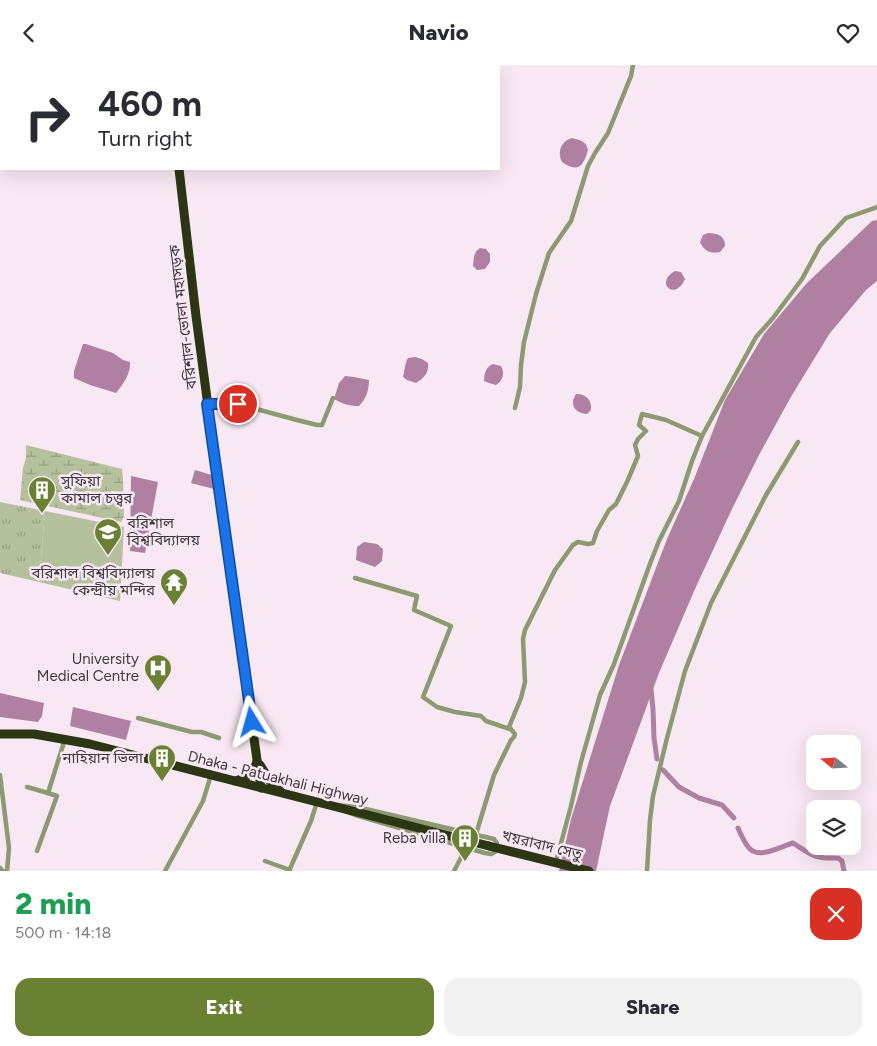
<!DOCTYPE html>
<html lang="en">
<head>
<meta charset="utf-8">
<style>
	:root { --surface:#fff; --page:#f2f2f3; --text:#2b2b33; --muted:#7c7c81; --accent:#6a8133 }
	body { margin:0; font-family:Figtree,"Noto Sans Bengali",sans-serif; background:var(--page); color:var(--text); height:100vh; display:flex; flex-direction:column; font-size:19px; white-space:nowrap }
	* { box-sizing:border-box; margin:0 }
	p { font-size:16px; color:var(--muted) }
	.icon { flex:none; width:28px; height:28px; fill:none; stroke:currentColor; stroke-width:2; stroke-linecap:round; stroke-linejoin:round }
	.map { position:relative; height:806px; overflow:hidden }
	.side { display:flex; flex-direction:column; background:var(--surface); flex:1 }
	.side>* { flex:none }
	.hud { position:absolute; left:0px; top:0px; width:500px; height:105px; box-shadow:0 5px 20px #0002; background:#fff; color:var(--text); overflow:hidden }
	.needle { width:32px; rotate:288deg }
	.controls { position:absolute; left:806px; top:670px; display:grid; gap:10px }
	.controls a { display:grid; place-items:center; width:55px; height:55px; border-radius:10px; background:var(--surface); box-shadow:0 5px 20px #0002; font-size:25px }
	.pin { position:absolute; display:grid; place-items:center; width:42px; height:42px; color:#fff; margin:-21px; border:2px solid #fff; border-radius:50%; box-shadow:0 1px 5px #0007 }
	.me { position:absolute; width:55px; margin:-28px; rotate:352deg; stroke-linejoin:round; filter:drop-shadow(0 0 4px #0008) }
	.turn { display:flex; align-items:center; gap:18px; height:105px; padding:0 15px; font-size:22px }
	.turn .icon { width:65px; height:65px; stroke-width:2.5 }
	.turn b { display:block; font-size:35px; line-height:42px }
	.round { display:grid; place-items:center; flex:none; width:52px; height:52px; border-radius:15px; background:var(--page) }
	.summary { display:flex; align-items:center; justify-content:space-between; height:85px; padding:0 15px }
	h1 { font-size:30px; font-weight:800; line-height:38px; color:#1e9e55 }
	.primary-button { display:flex; gap:10px; margin-top:auto; padding:10px 15px }
	.primary-button a { flex:1; height:58px; border-radius:15px; background:var(--accent); color:#fff; font-size:20px; font-weight:800; line-height:58px; text-align:center }
	.primary-button a+a { background:var(--page); color:var(--text) }
	header { display:flex; justify-content:space-between; align-items:center; height:65px; padding:0 15px; background:var(--surface); font-size:22px; font-weight:800 }
	.map>svg:first-child { display:block }
	.grass { fill:url(#grass-tufts) }
	.wetland { fill:url(#wetland-marsh) }
	.park { fill:#b5c19d }
	.water { fill:#b080a2 }
	.lines { fill:none; stroke-linecap:round; stroke-linejoin:round }
	.canal { stroke:#b080a2; stroke-width:5 }
	.street { stroke:#8b9a70; stroke-width:4.5 }
	.highway { stroke:#2c3615; stroke-width:9 }
	.highway-bridge { stroke:#2c3615; stroke-width:9 }
	.route-casing { stroke:#114b97; stroke-width:12 }
	.route { stroke:#1a73e8; stroke-width:9 }
	.labels { text-anchor:middle; stroke-width:5; stroke-linejoin:round; paint-order:stroke }
	.street-label { font-size:15px; fill:#403a3e; stroke:#f8e8f3 }
	.poi-label { font-size:15px; fill:#403a3e; stroke:#f8e8f3; text-anchor:end }
</style>
</head>
<body>
<header><svg class="icon" aria-label="back" viewBox="0 0 24 24"><path d="M15 5l-7 7 7 7"/></svg>Navio<svg class="icon" aria-label="heart" viewBox="0 0 24 24"><path d="M12 20l-8-8c-3-5 5-10 8-4 3-6 11-1 8 4z"/></svg></header>
<div class="map">
<svg width="877" height="806" viewBox="0 0 877 806">
	<defs>
		<pattern id="grass-tufts" width="24" height="20" patternUnits="userSpaceOnUse" patternTransform="scale(1.25)"><rect width="24" height="20" fill="#b5c19d"/><path d="M3 7l-1-3M5 7V3M7 7l1-3M15 17l-1-3M17 17v-4M19 17l1-3" fill="none" stroke="#959e81"/></pattern>
		<pattern id="wetland-marsh" width="20" height="14" patternUnits="userSpaceOnUse" patternTransform="scale(1.25)"><rect width="20" height="14" fill="#b5c19d"/><path d="M1 5h8M5 5V1M11 12h8M15 12V8" fill="none" stroke="#959e81"/></pattern>
	</defs>
	<rect width="100%" height="100%" fill="#f8e8f3"/>
	<polygon class="grass" points="0,437 45,446 39,517 0,508"/>
	<polygon class="wetland" points="26,380 122,404 123,414 124,451 121,457 20,435 23,403 26,393"/>
	<polygon class="park" points="45,446 124,462 120,536 39,517"/>
	<g class="water">
		<path d="M572,73C580,75 586,76 588,85C583,102 578,108 562,97C557,87 561,76 572,73Z"/>
		<polygon points="877,155 877,216 866,225 830,268 792,330 759,390 731,446 695,524 659,608 610,741 596,806 559,806 571,754 619,600 667,474 694,414 725,335 764,269 806,219 872,156"/>
		<path d="M708,168C718,168 725,171 725,181L720,187C710,189 704,186 700,177L703,170Z"/>
		<path d="M480,183L486,184L490,189V197L485,204L477,205L473,201C474,194 473,187 480,183Z"/>
		<path d="M675,206L681,207L685,214C675,237 654,218 675,206Z"/>
		<path d="M83,279H86L113,288L123,295L130,297C131,308 123,320 116,328L90,320L74,313V306Z"/>
		<path d="M415,292L422,294L428,298C429,308 424,313 416,318L407,315L403,312L406,297L408,293Z"/>
		<path d="M493,299L501,301C505,308 503,316 496,320L489,318L484,316C484,308 486,302 493,299Z"/>
		<path d="M345,311L354,312L369,315C369,325 366,334 359,341C349,341 343,339 334,334L339,318Z"/>
		<path d="M576,329C586,329 592,335 591,345L587,349C575,348 569,340 576,329Z"/>
		<polygon points="195,405 212,410 214,424 191,418"/>
		<polygon points="131,411 158,417 145,488 130,486"/>
		<polygon points="364,477 377,479 383,484 382,496 375,502 356,495 357,482"/>
		<polygon points="0,628 44,638 42,651 38,657 0,652"/>
		<polygon points="73,642 131,656 126,675 70,661"/>
	</g>
	<g class="lines">
		<g class="canal">
			<polyline points="651,624 653,644 654,673 657,694"/>
			<polyline points="663,705 679,722 699,733 722,740 734,753"/>
			<path d="M738,763C741,770 745,779 750,784C760,794 782,781 793,778C812,790 814,794 838,793L842,796L844,806"/>
		</g>
		<g class="street">
			<polyline points="208,339 238,339 297,355 317,360 322,360 333,333"/>
			<polyline points="515,343 520,322 521,300 524,277 536,229 549,188 571,156 588,101 595,88 608,68 631,11 633,0"/>
			<polyline points="355,513 417,531 414,545 451,561 423,632 437,642 455,647 481,651 486,656 510,664"/>
			<polyline points="138,653 192,667 201,667 219,673"/>
			<polyline points="0,710 9,783 7,806"/>
			<polyline points="27,722 48,728"/>
			<polygon points="326,739 357,742 494,774 497,778 495,787 491,789 485,788 454,779 355,750"/>
			<polyline points="476,769 494,710 511,675 514,672 515,669 509,662 521,633 525,617 523,574 525,565 555,505 573,480 578,477 588,479 593,478 597,466 609,445 616,439 627,417 638,391 635,380 638,374 646,366 639,360 642,349 666,355 702,371"/>
			<polyline points="37,786 57,731 48,728 65,674"/>
			<polyline points="557,793 571,741 581,697 600,630 614,599 651,496 659,476 679,436 692,396 702,371 756,272 773,253 802,214 820,181 846,153 877,142"/>
			<polyline points="265,796 290,805"/>
			<polyline points="0,803 3,806"/>
			<polyline points="165,806 203,736 211,710"/>
			<polyline points="289,806 311,756 317,737"/>
			<polyline points="454,806 466,783"/>
			<polyline points="647,806 650,755 653,731 667,673 685,606 711,538 766,430 798,377"/>
		</g>
		<g class="highway">
			<polyline points="152,0 152,1"/>
			<polyline points="179,104 196,251 224,461 261,723"/>
			<polyline points="0,669 34,669 90,679 282,728 489,781"/>
			<polyline points="260,700 270,716 281,727"/>
			<path d="M235,716C247,713 254,708 257,696"/>
		</g>
		<polyline class="highway-bridge" points="489,781 589,806"/>
	</g>
	<g class="lines">
		<g class="route-casing">
			<polyline id="route" points="238,339 207,339 252,657"/>
		</g>
		<use href="#route" class="route"/>
	</g>
	<defs>
		<g id="building-pin" transform="scale(1.4375)"><path d="M0 17L-7.5 6A9.5 9.5 0 1 1 7.5 6Z" fill="#6a8133" stroke="#f8e8f3"/><path d="M-4-6H4V6H1V3H-1V6H-4ZM-2.5-4.3h1.7v1.8h-1.7ZM.8-4.3h1.7v1.8H.8ZM-2.5-1h1.7V.8h-1.7ZM.8-1h1.7V.8H.8Z" fill="#fff"/></g>
		<g id="university-pin" transform="scale(1.4375)"><path d="M0 17L-7.5 6A9.5 9.5 0 1 1 7.5 6Z" fill="#6a8133" stroke="#f8e8f3"/><path d="M0-5L7-2L0 1L-7-2ZM-4 1L0 2.5L4 1V4Q0 6-4 4Z" fill="#fff"/></g>
		<g id="temple-pin" transform="scale(1.4375)"><path d="M0 17L-7.5 6A9.5 9.5 0 1 1 7.5 6Z" fill="#6a8133" stroke="#f8e8f3"/><path d="M0-6L5-2H3V0L6.5 2.5H4V6H1.5V3h-3V6H-4V2.5H-6.5L-3 0V-2H-5Z" fill="#fff"/></g>
		<g id="hospital-pin" transform="scale(1.4375)"><path d="M0 17L-7.5 6A9.5 9.5 0 1 1 7.5 6Z" fill="#6a8133" stroke="#f8e8f3"/><path d="M-5-5h3v3.5h4V-5h3V5h-3V1.5h-4V5h-3Z" fill="#fff"/></g>
	</defs>
	<g fill-rule="evenodd">
		<use href="#building-pin" x="42" y="425"/>
		<use href="#university-pin" x="108" y="467"/>
		<use href="#temple-pin" x="174" y="517"/>
		<use href="#hospital-pin" x="158" y="603"/>
		<use href="#building-pin" x="162" y="693"/>
		<use href="#building-pin" x="465" y="773"/>
	</g>
	<g class="labels">
		<g class="street-label">
			<text transform="translate(183 252) rotate(-97)" y="5">বরিশাল-ভোলা মহাসড়ক</text>
			<text transform="translate(278 713) rotate(14)" y="5">Dhaka - Patuakhali Highway</text>
			<text transform="translate(542 780) rotate(14)" y="5">খয়রাবাদ সেতু</text>
		</g>
		<g class="poi-label">
			<text x="61" y="421" text-anchor="start">সুফিয়া<tspan x="61" dy="17">কামাল চত্ত্বর</tspan></text>
			<text x="127" y="463" text-anchor="start">বরিশাল<tspan x="127" dy="17">বিশ্ববিদ্যালয়</tspan></text>
			<text x="155" y="513">বরিশাল বিশ্ববিদ্যালয়<tspan x="155" dy="17">কেন্দ্রীয় মন্দির</tspan></text>
			<text x="139" y="599">University<tspan x="139" dy="17">Medical Centre</tspan></text>
			<text x="143" y="698">নাহিয়ান ভিলা</text>
			<text x="446" y="778">Reba villa</text>
		</g>
	</g>
</svg>
<div class="controls">
<a><svg class="needle" viewBox="-14 -14 28 28"><path d="M0-13l5 13h-10z" fill="#e53935"/><path d="M0 13l5-13h-10z" fill="#7c7c81"/></svg></a>
<a><svg class="icon" aria-label="layers" viewBox="0 0 24 24"><path d="M12 4l9 5-9 5-9-5zM3 14l9 5 9-5"/></svg></a>
</div>
<div class="pin" style="left:238px;top:339px;background:#d93025"><svg class="icon" aria-label="arrive" viewBox="0 0 24 24"><path d="M6 21V4h12l-3 4 3 4H6"/></svg></div>
<svg class="me" style="left:252px;top:657px" viewBox="-20 -20 40 40"><path d="M0-17L14 15 0 8-14 15z" fill="#1a73e8" stroke="#fff" stroke-width="4"/></svg>
<div class="hud">
<div class="turn"><svg class="icon" aria-label="right" viewBox="0 0 24 24"><path d="M7 20v-9h11M14 6l5 5-5 5"/></svg><div><b>460 m</b>Turn right</div></div>
</div>
</div>
<section class="side">
<div class="summary"><div><h1>2 min</h1><p>500 m · 14:18</p></div><a class="round" style="background:#d93025;color:#fff"><svg class="icon" aria-label="close" viewBox="0 0 24 24"><path d="M6 6l12 12M18 6L6 18"/></svg></a></div>
<div class="primary-button"><a>Exit</a><a>Share</a></div>
</section>
</body>
</html>
